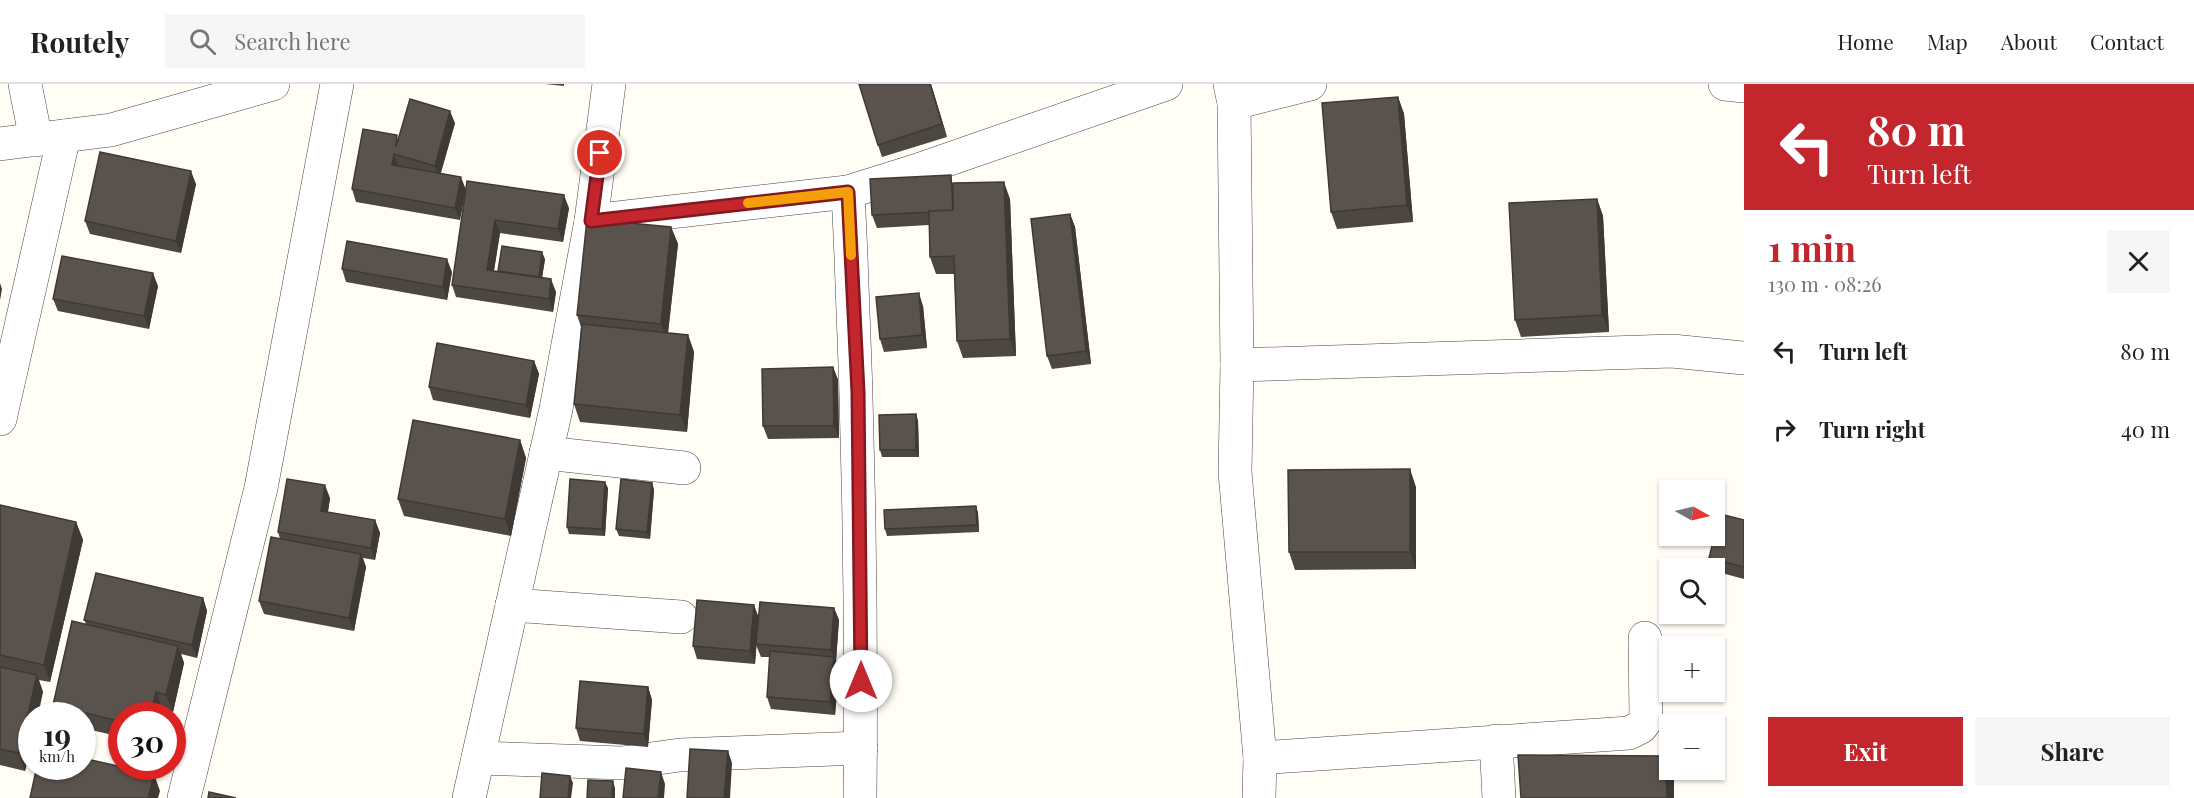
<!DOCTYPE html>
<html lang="en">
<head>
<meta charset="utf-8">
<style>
	:root { --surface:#fff; --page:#f6f6f6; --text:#202124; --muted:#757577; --line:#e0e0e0; --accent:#c4262e }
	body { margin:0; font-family:"Playfair Display",serif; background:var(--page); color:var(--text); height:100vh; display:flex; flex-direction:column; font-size:22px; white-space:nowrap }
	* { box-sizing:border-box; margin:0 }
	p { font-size:20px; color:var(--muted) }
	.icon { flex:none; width:33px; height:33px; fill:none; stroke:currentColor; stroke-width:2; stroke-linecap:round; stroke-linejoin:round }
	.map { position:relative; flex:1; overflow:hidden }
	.sheet { display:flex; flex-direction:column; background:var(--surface); width:450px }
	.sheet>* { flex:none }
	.guide { background:#c4262e; color:#fff; overflow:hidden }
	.needle { width:39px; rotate:98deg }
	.tools { position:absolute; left:1659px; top:396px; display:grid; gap:12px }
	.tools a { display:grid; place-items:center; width:66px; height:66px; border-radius:0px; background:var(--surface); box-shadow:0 2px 4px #0004; font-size:30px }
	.speed { position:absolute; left:18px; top:618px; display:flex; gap:12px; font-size:30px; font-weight:700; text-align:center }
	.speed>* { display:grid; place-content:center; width:78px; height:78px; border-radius:50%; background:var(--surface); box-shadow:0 2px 4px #0004; line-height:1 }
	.speed small { font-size:15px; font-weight:400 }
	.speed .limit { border:9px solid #d22; background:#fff; color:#111 }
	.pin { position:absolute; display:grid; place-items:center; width:51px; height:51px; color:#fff; margin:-26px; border:3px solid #fff; border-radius:50%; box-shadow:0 2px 6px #0007 }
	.me { position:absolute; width:66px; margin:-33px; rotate:0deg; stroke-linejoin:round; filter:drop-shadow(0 0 4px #0008) }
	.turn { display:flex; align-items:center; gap:21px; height:126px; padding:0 24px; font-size:27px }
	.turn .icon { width:78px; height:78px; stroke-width:2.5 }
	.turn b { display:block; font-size:42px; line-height:51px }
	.round { display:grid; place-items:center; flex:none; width:63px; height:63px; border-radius:0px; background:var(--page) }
	.summary { display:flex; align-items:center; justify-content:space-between; height:102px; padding:0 24px }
	h1 { font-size:36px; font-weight:700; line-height:45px; color:var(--accent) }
	.cta { display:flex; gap:12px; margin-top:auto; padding:12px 24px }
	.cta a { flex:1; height:69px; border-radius:0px; background:var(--accent); color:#fff; font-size:24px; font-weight:700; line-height:69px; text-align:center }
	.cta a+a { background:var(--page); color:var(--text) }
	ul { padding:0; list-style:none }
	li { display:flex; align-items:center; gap:18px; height:78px; padding:0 24px }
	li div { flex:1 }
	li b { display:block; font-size:22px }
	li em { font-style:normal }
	header { display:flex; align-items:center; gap:36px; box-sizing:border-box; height:84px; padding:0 30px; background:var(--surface); border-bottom:2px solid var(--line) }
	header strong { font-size:28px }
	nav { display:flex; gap:33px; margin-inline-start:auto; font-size:21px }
	.search { width:420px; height:54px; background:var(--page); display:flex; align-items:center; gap:15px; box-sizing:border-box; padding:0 21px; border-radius:0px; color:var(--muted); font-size:22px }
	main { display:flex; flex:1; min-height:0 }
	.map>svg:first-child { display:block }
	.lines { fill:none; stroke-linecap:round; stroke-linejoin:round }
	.minor-casing { stroke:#444; stroke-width:34 }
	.minor { stroke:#fff; stroke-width:33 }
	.wall { fill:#4d4742 }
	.shaded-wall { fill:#3f3936 }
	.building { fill:#5a524d; stroke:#3f3936; stroke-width:1.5 }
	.route-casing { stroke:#7f191e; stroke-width:15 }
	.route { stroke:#c4262e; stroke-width:10 }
	.slow { stroke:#f59e0b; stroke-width:10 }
</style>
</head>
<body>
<header>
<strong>Routely</strong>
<div class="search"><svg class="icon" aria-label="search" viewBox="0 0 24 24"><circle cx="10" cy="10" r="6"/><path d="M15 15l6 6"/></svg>Search here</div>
<nav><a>Home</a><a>Map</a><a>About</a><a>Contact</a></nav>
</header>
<main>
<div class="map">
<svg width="1744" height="714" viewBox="0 0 1744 714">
	<rect width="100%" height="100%" fill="#fffdf5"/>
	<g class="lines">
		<g class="minor-casing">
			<g id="minor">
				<polyline points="25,0 36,56"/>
				<polyline points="1230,0 1234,19 1237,281 1235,388 1260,674 1259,714"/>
				<polyline points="1725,0 1744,2"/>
				<polyline points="1234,19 1310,0"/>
				<polyline points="0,60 111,46 273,0"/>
				<path d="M848,108C858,310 862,511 860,714"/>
				<polyline points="591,137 848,108 915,87 1166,0"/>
				<polyline points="1237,281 1672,267 1744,274"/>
				<polyline points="0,335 64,52"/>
				<polyline points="546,369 684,384"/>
				<polyline points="512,521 681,533"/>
				<polyline points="1496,657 1499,714"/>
				<polyline points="478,674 622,679 680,671 861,664"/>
				<polyline points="1260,674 1629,649 1641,643 1646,636 1645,554"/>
				<polyline points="184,714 261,404 337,0"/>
				<polyline points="469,714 556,325 591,137 609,0"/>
			</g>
		</g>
		<use href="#minor" class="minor"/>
	</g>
	<g class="wall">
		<polygon points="545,0 564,0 564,2"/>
		<polygon points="931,0 947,53 882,73 878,61"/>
		<polygon points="1398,13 1404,30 1413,138 1337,145 1331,128"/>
		<polygon points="455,39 441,89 461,93 460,136 356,118 352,105 399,54"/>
		<polygon points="467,97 569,124 563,158 500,149 494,187 499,188 498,187 545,175 542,194 556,208 553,228 456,213 452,201"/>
		<polygon points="954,99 1010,115 1016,272 963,274 957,257 954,190 936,190 930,173 929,141 877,144 872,131"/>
		<polygon points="196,100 181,169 90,150 85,137"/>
		<polygon points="1597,115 1603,132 1609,248 1521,253 1515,236"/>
		<polygon points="1070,130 1075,143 1091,280 1052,285 1047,272"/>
		<polygon points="671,143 678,160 668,249 688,251 694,268 687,348 580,338 574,320 581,243 577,231"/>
		<polygon points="342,185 452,188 447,216 346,198"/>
		<polygon points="158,202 149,245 58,227 53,215"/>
		<polygon points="923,222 927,264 884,268 880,255"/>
		<polygon points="534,277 539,290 530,334 433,316 429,303"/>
		<polygon points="833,283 838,296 839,354 768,355 763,342"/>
		<polygon points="916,330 918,337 919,373 882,373 880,366"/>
		<polygon points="520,356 526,374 511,452 404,432 398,415"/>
		<polygon points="652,399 654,406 650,455 619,452 616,445"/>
		<polygon points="1416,403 1416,485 1295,486 1289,468"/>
		<polygon points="608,404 605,452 569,450 567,443"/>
		<polygon points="330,414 328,428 375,436 380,449 375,476 363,474 366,483 354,547 264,530 259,517 280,455 278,448"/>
		<polygon points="0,421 76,438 83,456 50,598 39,596 43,608 32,632 32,659 25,687 0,681"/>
		<polygon points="976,422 978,429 979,448 887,452 885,445"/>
		<polygon points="1744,436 1744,495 1714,487 1714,484 1713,484 1709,474"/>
		<polygon points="203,514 207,527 197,574 181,570 184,579 173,628 162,625 122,632 122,653 82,644 82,632 56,632 53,621 86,540 84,536"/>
		<polygon points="834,524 839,536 836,577 839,586 835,631 771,625 767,613 770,573 761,573 756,561 755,580 697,575 693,562 758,533"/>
		<polygon points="648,603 652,616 648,663 580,657 576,644"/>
	</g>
	<g class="shaded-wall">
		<polygon points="930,0 931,0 947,53 942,40"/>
		<polygon points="1398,13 1404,30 1413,138 1407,121"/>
		<polygon points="450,27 455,39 439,94 435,82"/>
		<polygon points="394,70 399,83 392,81"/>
		<polygon points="191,87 196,100 181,169 176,157"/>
		<polygon points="461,93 466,106 460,136 455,124"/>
		<polygon points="1004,98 1010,115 1016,272 1010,255"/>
		<polygon points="564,111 569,124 563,158 558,145"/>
		<polygon points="1597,115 1603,132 1609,248 1602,231"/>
		<polygon points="1070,130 1075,143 1091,280 1086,267"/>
		<polygon points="495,136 500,149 492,198 487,186"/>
		<polygon points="671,143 678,160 667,257 661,240"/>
		<polygon points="542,168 545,175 541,200 539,193"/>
		<polygon points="447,175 452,188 447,216 443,203"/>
		<polygon points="153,189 158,202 149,245 144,232"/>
		<polygon points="551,195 556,208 553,228 549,215"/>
		<polygon points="0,199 2,205 0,216"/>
		<polygon points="919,209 923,222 927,264 922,251"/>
		<polygon points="688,251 694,268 687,348 680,331"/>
		<polygon points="534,277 539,290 530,334 526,321"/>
		<polygon points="833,283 838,296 839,354 834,342"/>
		<polygon points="916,330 918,337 919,373 916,366"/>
		<polygon points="520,356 526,374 511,452 505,435"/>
		<polygon points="1410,385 1416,403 1416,485 1410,468"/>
		<polygon points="605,398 608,404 605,452 602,445"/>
		<polygon points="652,399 654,406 650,455 647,448"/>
		<polygon points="325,401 330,414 326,440 321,427"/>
		<polygon points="976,422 978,429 979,448 977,441"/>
		<polygon points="375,436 380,449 375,476 371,464"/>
		<polygon points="76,438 83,456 50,598 44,581"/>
		<polygon points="361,470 366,483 354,547 349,534"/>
		<polygon points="203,514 207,527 197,574 192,561"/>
		<polygon points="754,521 759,534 755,580 750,567"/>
		<polygon points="834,524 839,536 836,577 839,586 835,631 830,618 834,574 831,566"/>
		<polygon points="178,562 184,579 173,628 166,611"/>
		<polygon points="37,591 43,608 38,632 32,632 32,659 25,687 19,669"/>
		<polygon points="648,603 652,616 648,663 644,650"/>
		<polygon points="156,608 162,625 161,632 150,632"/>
		<polygon points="728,667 732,679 730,714 724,714"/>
		<polygon points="1666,672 1670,681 1670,686 1671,686 1674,693 1674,714 1667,714"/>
		<polygon points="661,688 665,700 664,714 658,714"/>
		<polygon points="154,690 160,707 158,714 148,714"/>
		<polygon points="570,692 573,699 571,714 568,714"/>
		<polygon points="613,697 615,704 615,714 612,714"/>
	</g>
	<g class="building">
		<polygon points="859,0 930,0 942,40 878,61"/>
		<polygon points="1398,13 1407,121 1331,128 1322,19"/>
		<polygon points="410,15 450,27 435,82 394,70 392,81 461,93 455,124 352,105 363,45 397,51 396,63"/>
		<polygon points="100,68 191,87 176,157 85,137"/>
		<polygon points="951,91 953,127 872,131 870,95"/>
		<polygon points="467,97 564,111 558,145 495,136 487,186 551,195 549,215 452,201"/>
		<polygon points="1004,98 1010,255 957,257 954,172 930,173 929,127 953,126 953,99"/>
		<polygon points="1597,115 1602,231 1515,236 1509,119"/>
		<polygon points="1070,130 1086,267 1047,272 1031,135"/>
		<polygon points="587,135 671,143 661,240 577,231"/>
		<polygon points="347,157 447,175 443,203 342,185"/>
		<polygon points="502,162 542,168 539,193 498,187"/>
		<polygon points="62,172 153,189 144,232 53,215"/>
		<polygon points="919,209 922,251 880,255 876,213"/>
		<polygon points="582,240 688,251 680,331 574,320"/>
		<polygon points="437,259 534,277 526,321 429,303"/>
		<polygon points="833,283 834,342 763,342 762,285"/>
		<polygon points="916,330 916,366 880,366 879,331"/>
		<polygon points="413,336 520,356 505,435 398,415"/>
		<polygon points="1410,385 1410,468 1289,468 1288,386"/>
		<polygon points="287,395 325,401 321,427 375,436 371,464 278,448"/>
		<polygon points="570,395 605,398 602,445 567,443"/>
		<polygon points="621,395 652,399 647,448 616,445"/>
		<polygon points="0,421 76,438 44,581 0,571"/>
		<polygon points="976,422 977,441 885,445 884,426"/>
		<polygon points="1720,430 1744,436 1744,483 1709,474"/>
		<polygon points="271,453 361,470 349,534 259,517"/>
		<polygon points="96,489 203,514 192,561 84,536"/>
		<polygon points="697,516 754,521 750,567 693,562"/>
		<polygon points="760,518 834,524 831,566 756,560"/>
		<polygon points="72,537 178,562 166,611 156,608 150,632 122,632 122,638 53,621"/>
		<polygon points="770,567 834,573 830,618 767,613"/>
		<polygon points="0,583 37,591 19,669 0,665"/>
		<polygon points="580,597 648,603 644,650 576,644"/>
		<polygon points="690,665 728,667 724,714 687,714"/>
		<polygon points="1518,671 1666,672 1667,714 1521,714"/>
		<polygon points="82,674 154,690 148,714 30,714 37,682 82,682"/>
		<polygon points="626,684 661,688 658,714 623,714"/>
		<polygon points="542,689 570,692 568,714 540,714"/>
		<polygon points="588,696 613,697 612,714 587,714"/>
		<polygon points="209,708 236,714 208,714"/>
	</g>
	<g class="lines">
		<g class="route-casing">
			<polyline id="route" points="600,69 591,137 848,108 858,308 861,597"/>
		</g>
		<use href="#route" class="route"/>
		<polyline class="slow" points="748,119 848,108 851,171"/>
	</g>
</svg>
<div class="tools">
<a><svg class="needle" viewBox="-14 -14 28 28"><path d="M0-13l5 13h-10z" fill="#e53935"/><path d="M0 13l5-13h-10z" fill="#757577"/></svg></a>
<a><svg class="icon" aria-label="search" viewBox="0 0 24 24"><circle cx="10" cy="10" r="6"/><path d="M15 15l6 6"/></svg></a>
<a>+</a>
<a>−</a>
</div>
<div class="speed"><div>19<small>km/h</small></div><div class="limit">30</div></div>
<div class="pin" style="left:600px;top:69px;background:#d93025"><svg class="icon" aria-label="arrive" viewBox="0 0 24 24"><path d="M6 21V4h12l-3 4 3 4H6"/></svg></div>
<svg class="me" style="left:861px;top:597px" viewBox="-20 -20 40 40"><circle r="19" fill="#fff"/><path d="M0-13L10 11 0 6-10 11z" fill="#c4262e"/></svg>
</div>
<section class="sheet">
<div class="guide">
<div class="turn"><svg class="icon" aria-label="left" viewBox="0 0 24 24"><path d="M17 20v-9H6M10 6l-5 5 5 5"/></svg><div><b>80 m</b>Turn left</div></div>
</div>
<div class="summary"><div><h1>1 min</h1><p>130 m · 08:26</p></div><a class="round"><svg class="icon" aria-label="close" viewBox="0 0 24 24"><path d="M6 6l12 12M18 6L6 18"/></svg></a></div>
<ul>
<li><svg class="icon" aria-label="left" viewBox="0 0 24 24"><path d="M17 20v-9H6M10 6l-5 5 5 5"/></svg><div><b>Turn left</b></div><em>80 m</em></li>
<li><svg class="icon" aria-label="right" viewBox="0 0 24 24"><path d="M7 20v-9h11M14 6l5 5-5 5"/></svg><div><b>Turn right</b></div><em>40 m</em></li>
</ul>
<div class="cta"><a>Exit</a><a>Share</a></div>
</section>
</main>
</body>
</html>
